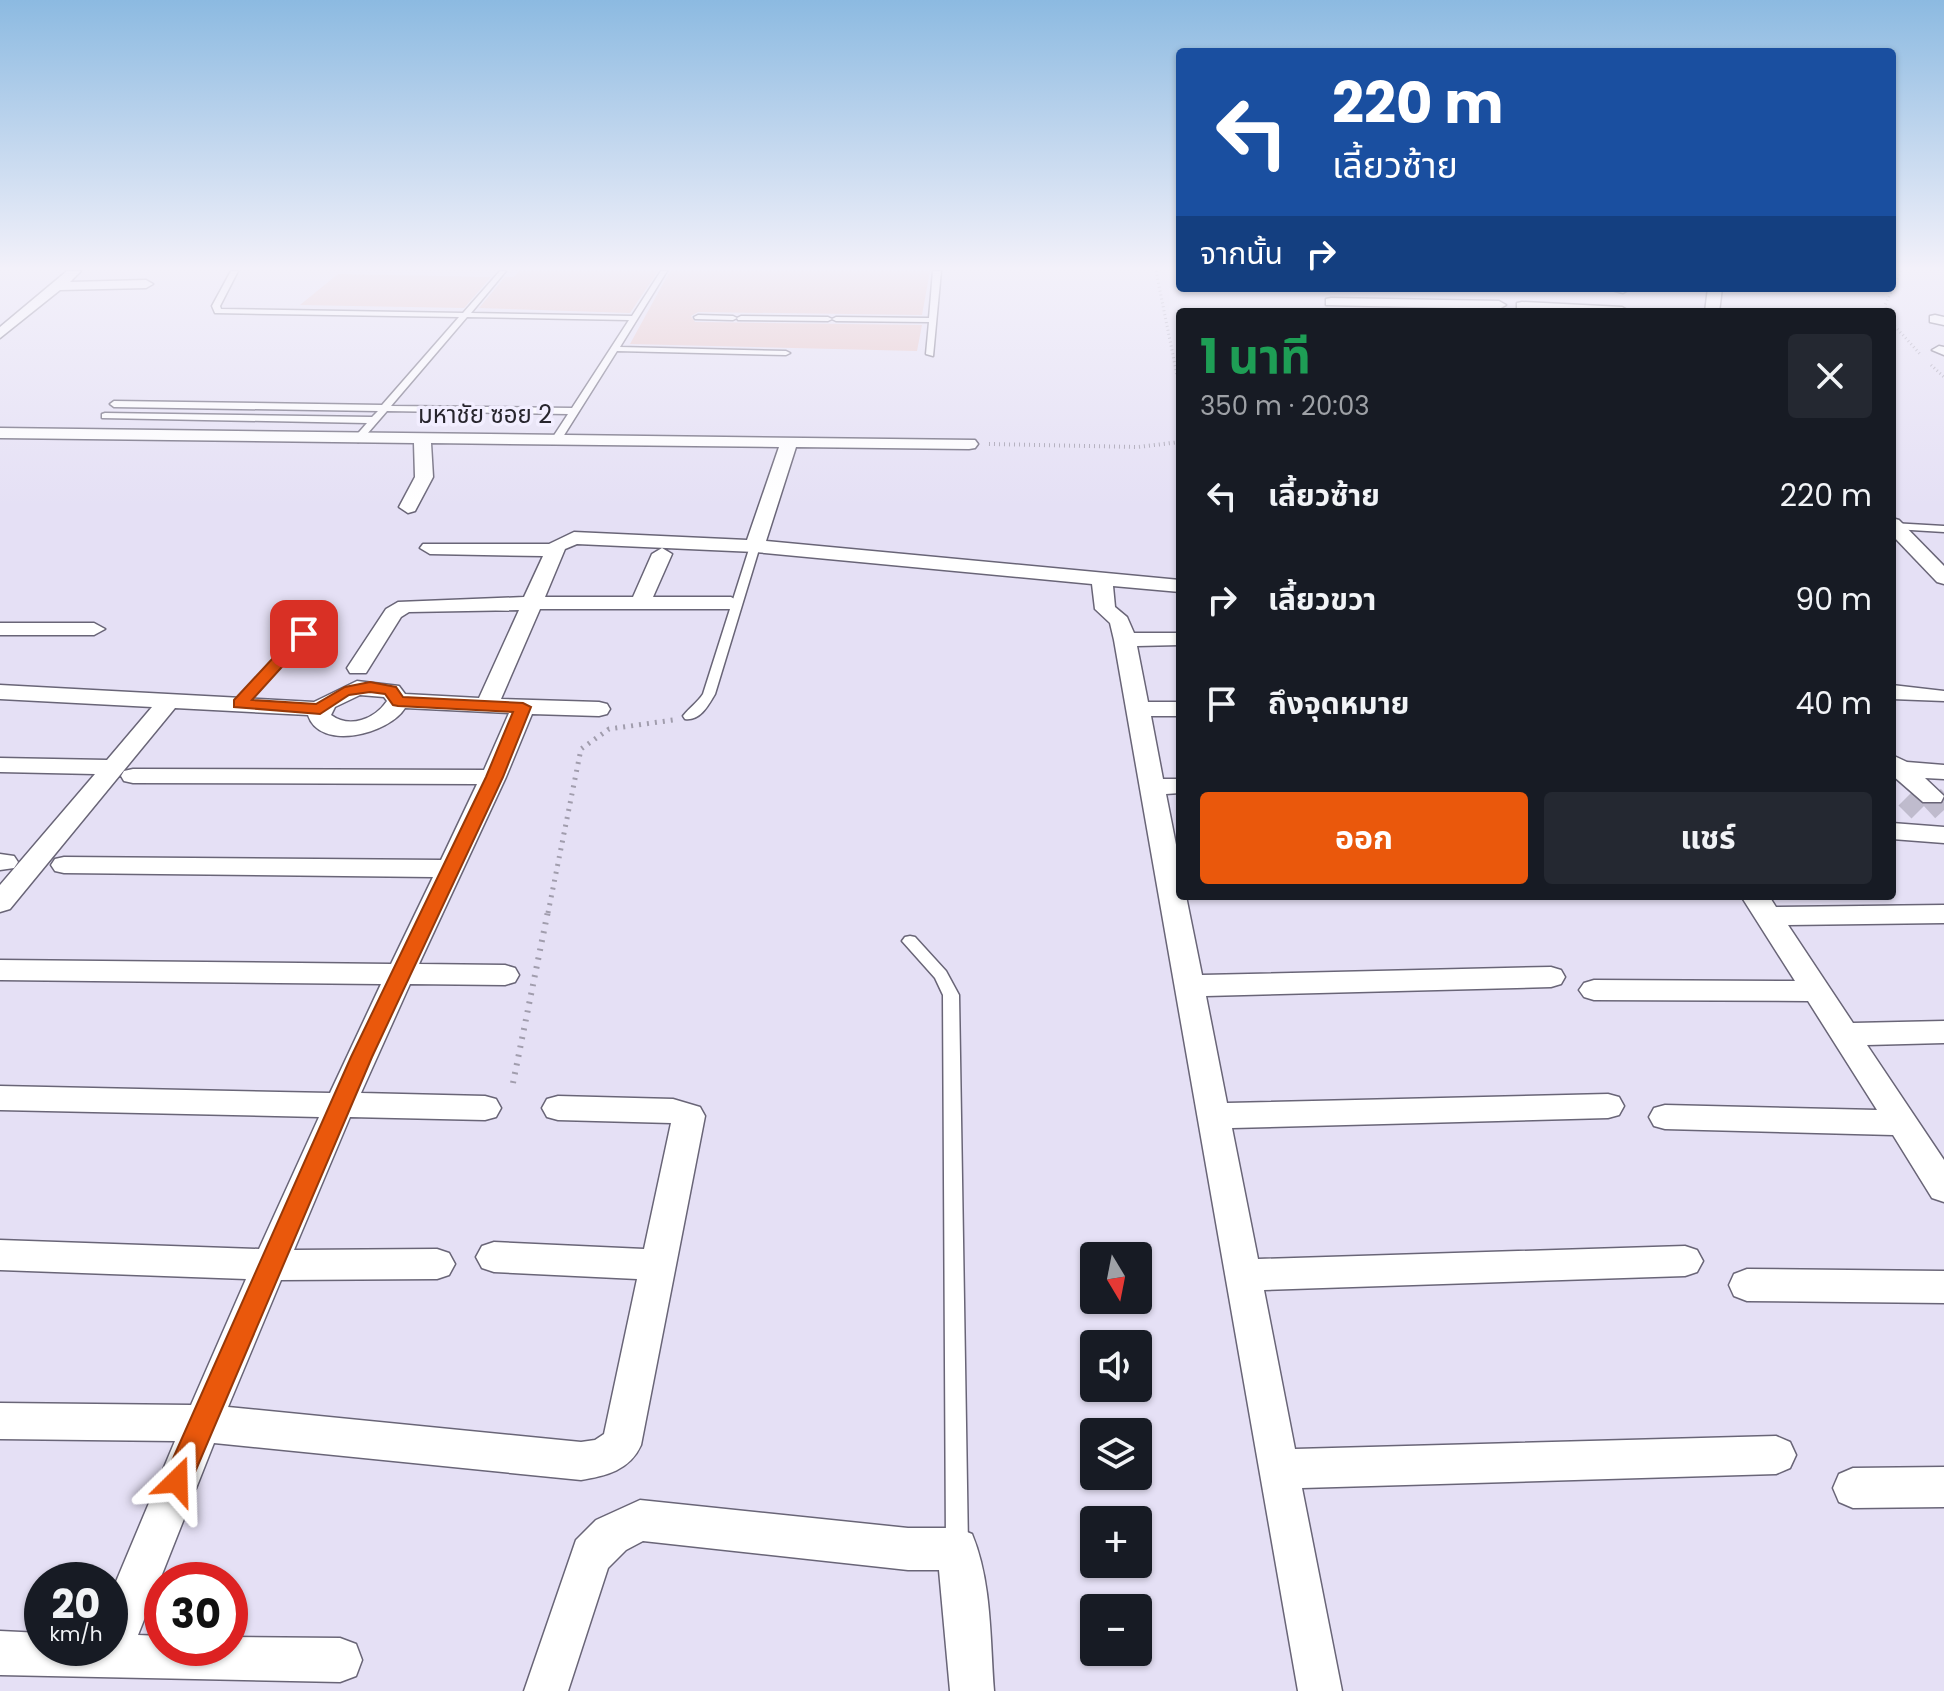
<!DOCTYPE html>
<html lang="th">
<head>
<meta charset="utf-8">
<style>
	:root { --surface:#171b24; --page:#242831; --text:#f1f3f6; --muted:#9ea1a6; --accent:#ea580c }
	body { margin:0; font-family:Poppins,"Noto Sans Thai",sans-serif; background:var(--page); color:var(--text); height:100vh; display:flex; flex-direction:column; font-size:30px; white-space:nowrap }
	* { box-sizing:border-box; margin:0 }
	p { font-size:26px; color:var(--muted) }
	.icon { flex:none; width:44px; height:44px; fill:none; stroke:currentColor; stroke-width:2; stroke-linecap:round; stroke-linejoin:round }
	.map { position:relative; flex:1; overflow:hidden }
	.side { position:absolute; left:1176px; top:308px; width:720px; height:592px; display:flex; flex-direction:column; background:var(--surface); border-radius:8px; box-shadow:0 2px 6px #0004 }
	.side>* { flex:none }
	.guide { position:absolute; left:1176px; top:48px; width:720px; height:244px; border-radius:8px; box-shadow:0 2px 6px #0004; background:#1a4fa0; color:#fff; overflow:hidden }
	.needle { width:52px; rotate:170deg }
	.fabs { position:absolute; left:1080px; top:1242px; display:grid; gap:16px }
	.fabs a { display:grid; place-items:center; width:72px; height:72px; border-radius:8px; background:var(--surface); box-shadow:0 2px 6px #0004; font-size:40px }
	.speed { position:absolute; left:24px; top:1562px; display:flex; gap:16px; font-size:40px; font-weight:700; text-align:center }
	.speed>* { display:grid; place-content:center; width:104px; height:104px; border-radius:50%; background:var(--surface); box-shadow:0 2px 6px #0004; line-height:1 }
	.speed small { font-size:20px; font-weight:400 }
	.speed .limit { border:12px solid #d22; background:#fff; color:#111 }
	.pin { position:absolute; display:grid; place-items:center; width:68px; height:68px; color:#fff; margin:-34px; border-radius:16px; box-shadow:0 4px 12px #0006 }
	.me { position:absolute; width:88px; margin:-44px; rotate:22deg; stroke-linejoin:round; filter:drop-shadow(0 0 6px #0008) }
	.turn { display:flex; align-items:center; gap:28px; height:168px; padding:0 24px; font-size:36px }
	.turn .icon { width:104px; height:104px; stroke-width:2.5 }
	.turn b { display:block; font-size:56px; line-height:68px }
	.then { display:flex; align-items:center; height:76px; padding:0 24px; background:#0003; gap:16px; font-size:30px }
	.round { display:grid; place-items:center; flex:none; width:84px; height:84px; border-radius:8px; background:var(--page) }
	.overview { display:flex; align-items:center; justify-content:space-between; height:136px; padding:0 24px }
	h1 { font-size:48px; font-weight:700; line-height:60px; color:#1e9e55 }
	.button { display:flex; gap:16px; margin-top:auto; padding:16px 24px }
	.button a { flex:1; height:92px; border-radius:8px; background:var(--accent); color:#fff; font-size:32px; font-weight:700; line-height:92px; text-align:center }
	.button a+a { background:var(--page); color:var(--text) }
	ul { padding:0; list-style:none }
	li { display:flex; align-items:center; gap:24px; height:104px; padding:0 24px }
	li div { flex:1 }
	li b { display:block; font-size:30px }
	li em { font-style:normal }
	.map>svg:first-child { display:block }
	.building { fill:#e9c2bf }
	.lines { fill:none; stroke-linecap:round; stroke-linejoin:round }
	.street-tunnel { stroke:#bfbbcd; stroke-width:24; stroke-dasharray:24 12; stroke-linecap:butt }
	.lane-casing { stroke:#696577; stroke-width:3 }
	.street-casing { stroke:#696577; stroke-width:3 }
	.path-far3 { stroke:#a19dad; stroke-width:3; stroke-dasharray:1 3; stroke-linecap:butt }
	.path-far2 { stroke:#a19dad; stroke-width:4; stroke-dasharray:1 4; stroke-linecap:butt }
	.path-far1 { stroke:#a19dad; stroke-width:5; stroke-dasharray:2 6; stroke-linecap:butt }
	.path { stroke:#a19dad; stroke-width:6; stroke-dasharray:2 7; stroke-linecap:butt }
	.lane { fill:#fff; fill-rule:evenodd }
	.street { fill:#fff; fill-rule:evenodd }
	.route { fill:#ea580c; stroke:#983908; stroke-width:2 }
	.labels { text-anchor:middle; stroke-width:7; stroke-linejoin:round; paint-order:stroke }
	.far-street-label { font-size:24px; fill:#27252d; stroke:#f2eeff }
</style>
</head>
<body>
<div class="map">
<svg width="1944" height="1691" viewBox="0 0 1944 1691">
	<rect width="100%" height="100%" fill="#e5e0f5"/>
	<g class="building">
		<polygon points="519,271 658,271 630,313 479,308 505,277 514,277"/>
		<polygon points="670,271 930,271 922,315 698,312 691,316 695,322 922,325 917,351 630,344"/>
		<polygon points="338,274 491,277 464,308 300,305"/>
	</g>
	<g class="lines">
		<g class="street-tunnel">
			<polyline points="1907,797 1920,810"/>
			<polyline points="1932,797 1944,810"/>
		</g>
		<g class="lane-casing">
			<g id="lane">
				<path d="M231,271H238L220,306L221,309L463,313L500,271H506L471,313L632,316L661,271H667L620,347L786,351L790,353L786,355L617,351L561,440L556,443L551,440L568,414L387,411L361,441L358,442L353,439L367,423L102,418V414L105,413L372,417L378,411L114,407L110,404L114,401L382,405L459,317L215,313L212,306ZM467,317L629,320L572,408L391,406Z"/>
				<polygon points="933,271 941,271 933,356 926,354 929,322 836,321 832,319 836,317 929,318"/>
				<polygon points="698,315 733,316 737,318 733,320 695,319 694,317"/>
				<polygon points="741,316 828,317 832,319 828,321 738,320 737,318"/>
				<polygon points="1892,523 1944,526 1944,532 1894,529"/>
				<path d="M755,543L760,546L715,694C708,706 700,721 685,719L683,716C689,708 697,703 703,694L750,546Z"/>
				<polygon points="304,631 308,632 308,636 244,707 236,707 234,704 236,701 300,632"/>
				<polygon points="910,936 915,937 946,971 959,995 968,1547 965,1555 957,1558 949,1555 946,1547 943,995 935,978 902,941 905,937"/>
			</g>
		</g>
		<g class="street-casing">
			<g id="street">
				<polygon points="67,271 81,271 70,282 146,280 153,284 146,288 60,290 0,338 0,327"/>
				<polygon points="1604,288 1629,288 1630,289 1623,293"/>
				<polygon points="1708,288 1722,288 1719,312 1705,312"/>
				<polygon points="1331,298 1499,301 1506,305 1499,309 1326,305 1326,299"/>
				<polygon points="1522,302 1622,307 1629,311 1517,309 1517,303"/>
				<polygon points="1935,315 1944,317 1944,325 1930,322 1930,316"/>
				<polygon points="1939,346 1944,347 1944,355 1932,350"/>
				<path d="M0,428L975,440L978,444L975,448L969,449L796,447L766,541L1180,580V592L1113,586L1115,607L1127,617L1134,633H1180V645L1137,646L1148,702H1180V716H1151L1163,779H1180V793L1166,794L1180,865V896H1186L1202,975L1551,967L1561,970L1565,977L1561,984L1551,987L1206,996L1227,1103L1608,1094L1619,1097L1624,1106L1619,1115L1608,1118L1232,1128L1258,1259L1685,1246L1697,1250L1703,1261L1697,1272L1685,1276L1264,1290L1295,1449L1776,1436L1790,1442L1796,1455L1790,1468L1776,1474L1302,1488L1342,1691H1298L1114,640L1110,623L1095,609L1092,584L755,552L577,544L565,549L545,597H633L652,554L662,548L672,554L653,597H731L741,603L731,609H540L501,699L599,702L607,704L610,709L607,714L599,716L532,714L506,777L419,964L505,965L515,968L519,975L515,982L505,985L410,984L361,1093L485,1096L496,1099L501,1108L496,1117L485,1120L350,1117L294,1250L437,1249L449,1253L455,1264L449,1275L437,1279L281,1280L228,1407L581,1442L595,1440L604,1434L637,1279L494,1272L482,1268L476,1257L482,1246L494,1242L644,1249L671,1123L558,1120L547,1117L542,1108L547,1099L558,1096L673,1099L700,1107L705,1116L641,1445C630,1470 606,1476 581,1480L214,1443L138,1635L162,1636V1648H230V1637L340,1638L356,1644L362,1660L356,1676L340,1682L0,1675V1631L42,1633V1648H110V1596L175,1441L0,1439V1403L191,1405L246,1279L0,1270V1240L259,1249L319,1117L0,1110V1086L330,1093L381,984L0,980V960L391,964L433,877L64,873L55,871L51,865L55,859L64,857L441,860L477,784L133,783L124,781L121,776L124,771L133,769L484,770L509,713L405,708C389,734 320,752 308,715L175,708L10,909L0,912V885L95,774L0,772V758L107,760L152,707L0,699V685L314,702L357,681L399,686L405,694L479,698L519,610L409,612L401,617L366,673H350L347,668L386,609L398,602L524,597L543,556L430,554L420,548L423,544H549L574,532L747,540L779,447L431,443L433,477L415,511L408,513L399,507L415,477L414,443L0,438ZM360,695L384,697L387,701C375,719 350,729 331,715L335,707Z"/>
				<polygon points="1892,518 1899,520 1944,566 1944,584 1937,582 1892,535"/>
				<polygon points="0,623 94,623 105,629 94,635 0,635"/>
				<polygon points="1892,685 1944,691 1944,701 1892,699"/>
				<polygon points="1892,755 1907,762 1944,765 1944,779 1925,778 1944,796 1941,802 1923,802 1892,775"/>
				<polygon points="1892,823 1944,827 1944,843 1892,839"/>
				<polygon points="0,854 14,856 18,862 14,868 0,870"/>
				<polygon points="1741,896 1769,896 1776,907 1944,905 1944,923 1788,925 1853,1023 1944,1021 1944,1043 1867,1045 1944,1160 1944,1202 1932,1198 1893,1135 1665,1129 1654,1126 1649,1117 1654,1108 1665,1105 1877,1110 1808,1001 1594,1000 1584,997 1579,990 1584,983 1594,980 1795,981"/>
				<polygon points="1747,1269 1944,1271 1944,1303 1747,1301 1734,1296 1729,1285 1734,1274"/>
				<polygon points="1944,1467 1944,1507 1853,1508 1839,1502 1833,1488 1839,1474 1853,1468"/>
				<path d="M640,1500L908,1528H957L972,1534C992,1582 990,1640 994,1691H950L939,1570H908L643,1541L626,1550L608,1568L568,1691H524L576,1540L596,1520Z"/>
			</g>
		</g>
		<g class="path-far3">
			<polyline points="1156,271 1180,390"/>
			<polyline points="1887,312 1885,305 1901,271"/>
			<polyline points="1892,323 1921,355"/>
			<polyline points="1931,365 1944,377"/>
		</g>
		<polyline class="path-far2" points="989,444 1138,447 1180,442"/>
		<polyline class="path-far1" points="548,913 581,749 609,729 673,720"/>
		<polyline class="path" points="513,1083 548,911"/>
		<use href="#lane" class="lane"/>
		<use href="#street" class="street"/>
	</g>
	<linearGradient id="sky" x2="0" y2="1"><stop stop-color="#8cbae1"/><stop offset="0.53" stop-color="#f3f1fa"/><stop offset="1" stop-color="#f3f1fa" stop-opacity="0"/></linearGradient>
	<rect width="1944" height="507" fill="url(#sky)"/>
	<polygon class="route" points="304,629 309,630 309,637 252,700 316,704 345,687 370,682 396,687 403,697 523,703 531,707 503,777 372,1057 187,1491 177,1495 167,1491 163,1481 167,1472 351,1057 486,777 513,712 398,706 393,705 385,694 370,692 349,695 320,714 234,707 234,700 299,630"/>
	<g class="labels">
		<g class="far-street-label">
			<text x="485" y="423">มหาชัย ซอย 2</text>
		</g>
	</g>
</svg>
<div class="fabs">
<a><svg class="needle" viewBox="-14 -14 28 28"><path d="M0-13l5 13h-10z" fill="#e53935"/><path d="M0 13l5-13h-10z" fill="#9ea1a6"/></svg></a>
<a><svg class="icon" aria-label="sound" viewBox="0 0 24 24"><path d="M4 9h4l5-4v14l-5-4H4zM17 9q2 3 0 6"/></svg></a>
<a><svg class="icon" aria-label="layers" viewBox="0 0 24 24"><path d="M12 4l9 5-9 5-9-5zM3 14l9 5 9-5"/></svg></a>
<a>+</a>
<a>−</a>
</div>
<div class="speed"><div>20<small>km/h</small></div><div class="limit">30</div></div>
<div class="pin" style="left:304px;top:634px;background:#d93025"><svg class="icon" aria-label="arrive" viewBox="0 0 24 24"><path d="M6 21V4h12l-3 4 3 4H6"/></svg></div>
<svg class="me" style="left:177px;top:1481px" viewBox="-20 -20 40 40"><path d="M0-17L14 15 0 8-14 15z" fill="#ea580c" stroke="#fff" stroke-width="4"/></svg>
<div class="guide">
<div class="turn"><svg class="icon" aria-label="left" viewBox="0 0 24 24"><path d="M17 20v-9H6M10 6l-5 5 5 5"/></svg><div><b>220 m</b>เลี้ยวซ้าย</div></div>
<div class="then">จากนั้น<svg class="icon" aria-label="right" viewBox="0 0 24 24"><path d="M7 20v-9h11M14 6l5 5-5 5"/></svg></div>
</div>
<section class="side">
<div class="overview"><div><h1>1 นาที</h1><p>350 m · 20:03</p></div><a class="round"><svg class="icon" aria-label="close" viewBox="0 0 24 24"><path d="M6 6l12 12M18 6L6 18"/></svg></a></div>
<ul>
<li><svg class="icon" aria-label="left" viewBox="0 0 24 24"><path d="M17 20v-9H6M10 6l-5 5 5 5"/></svg><div><b>เลี้ยวซ้าย</b></div><em>220 m</em></li>
<li><svg class="icon" aria-label="right" viewBox="0 0 24 24"><path d="M7 20v-9h11M14 6l5 5-5 5"/></svg><div><b>เลี้ยวขวา</b></div><em>90 m</em></li>
<li><svg class="icon" aria-label="arrive" viewBox="0 0 24 24"><path d="M6 21V4h12l-3 4 3 4H6"/></svg><div><b>ถึงจุดหมาย</b></div><em>40 m</em></li>
</ul>
<div class="button"><a>ออก</a><a>แชร์</a></div>
</section>
</div>
</body>
</html>
